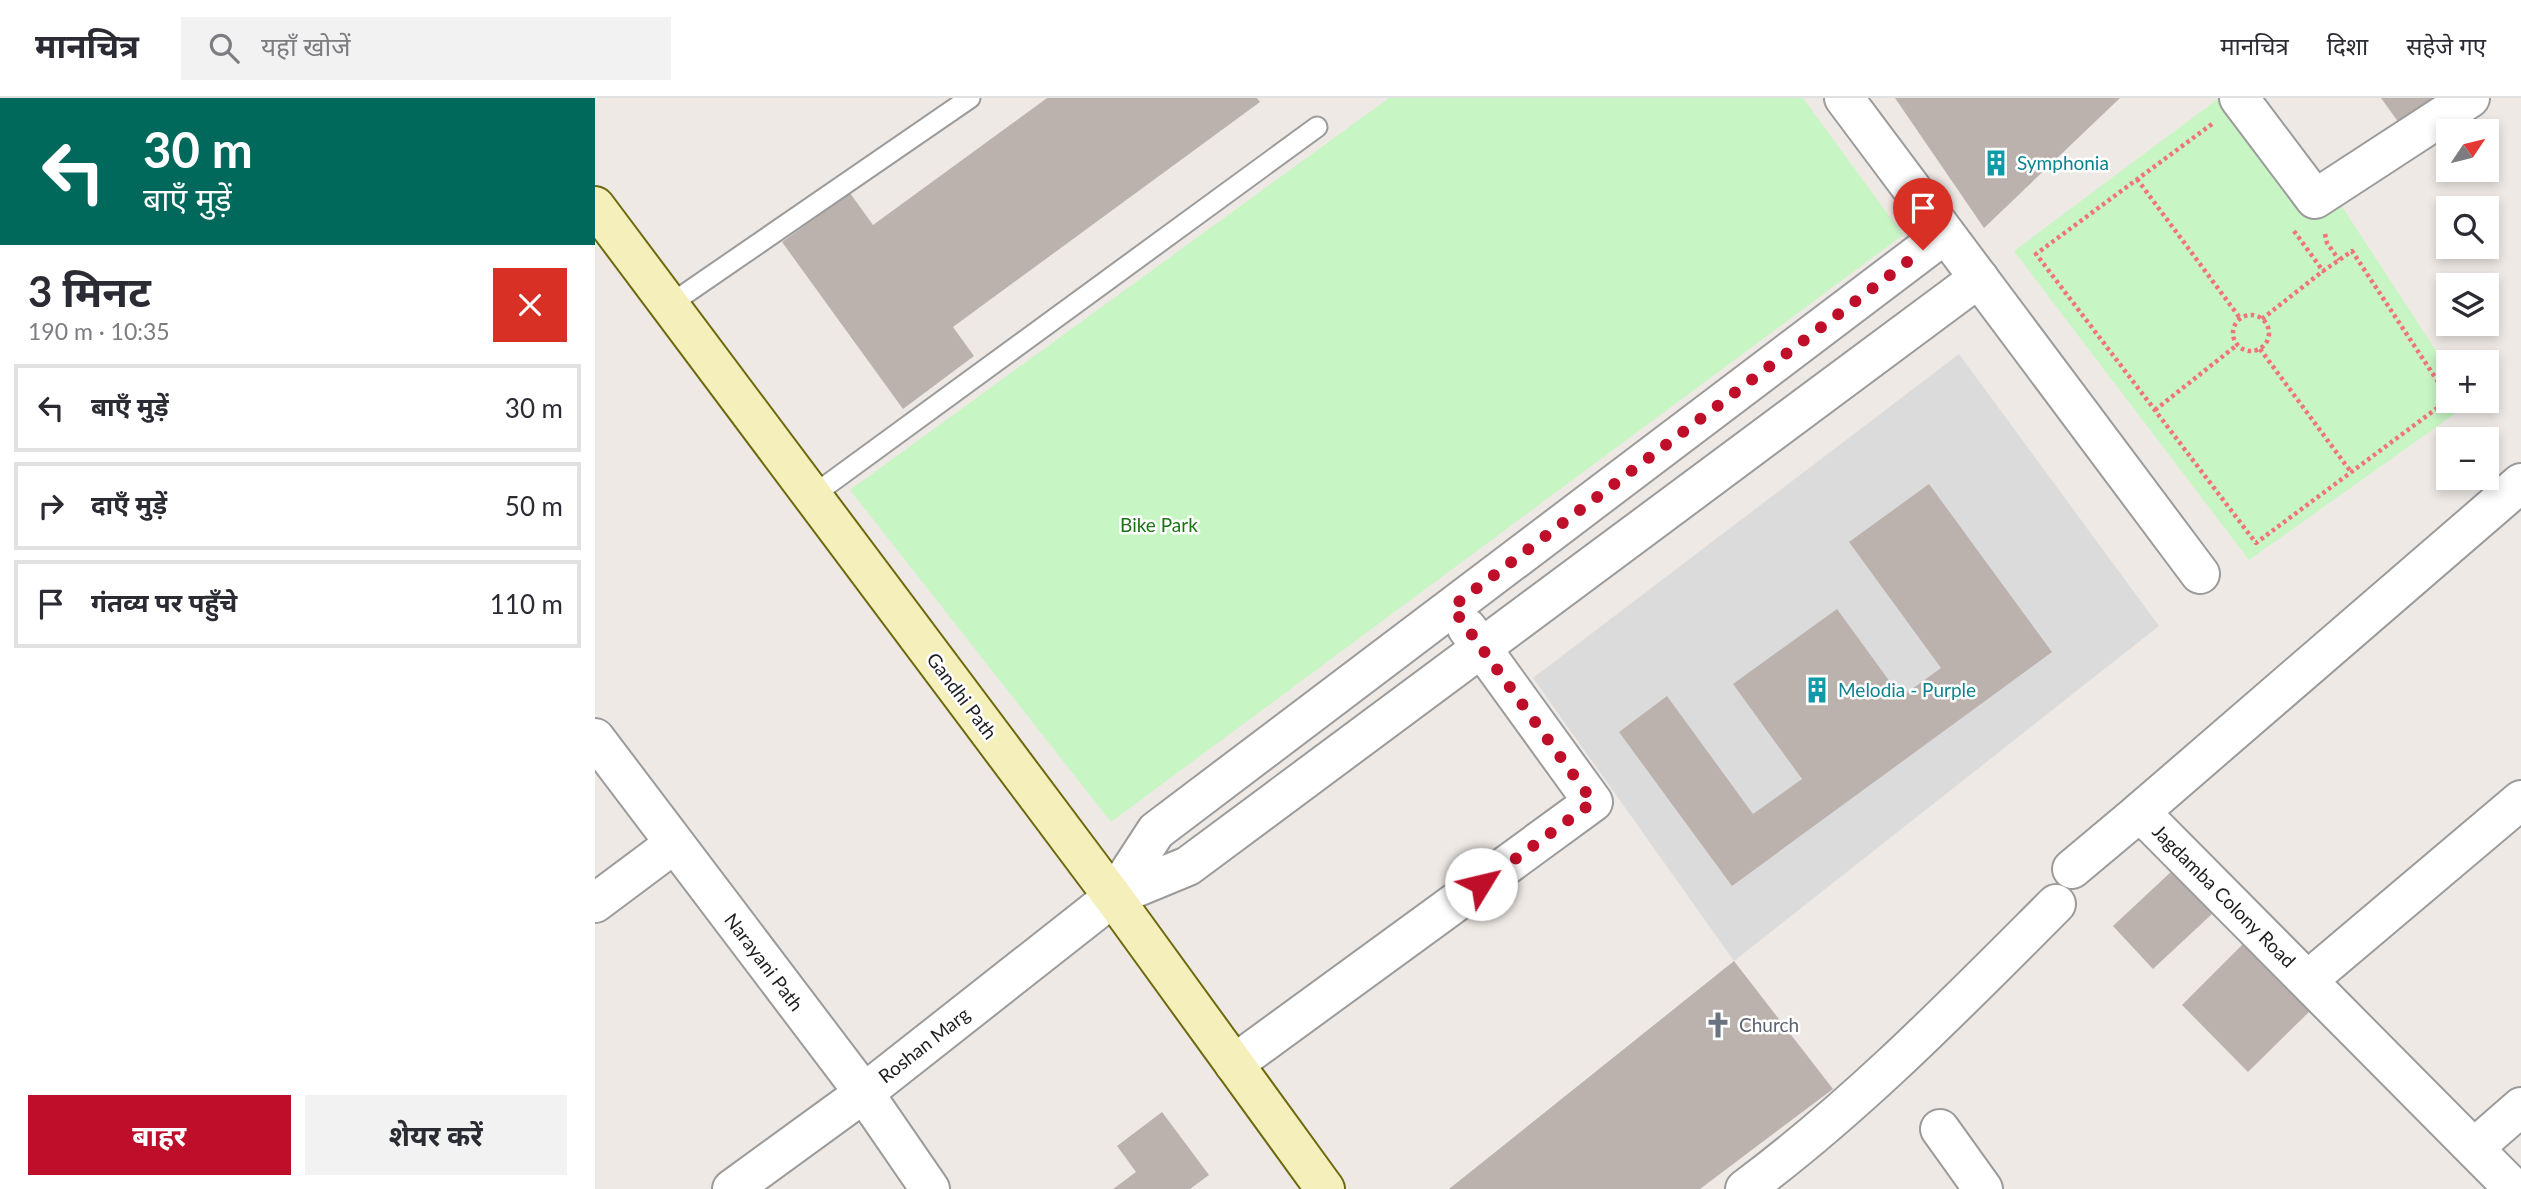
<!DOCTYPE html>
<html lang="hi">
<head>
<meta charset="utf-8">
<style>
	:root { --surface:#fff; --page:#f2f2f3; --text:#2b2b33; --muted:#7c7c81; --line:#e1e1e2; --accent:#be0e29 }
	body { margin:0; font-family:Lato,"Noto Sans Devanagari",sans-serif; background:var(--page); color:var(--text); height:100vh; display:flex; flex-direction:column; font-size:26px; white-space:nowrap }
	* { box-sizing:border-box; margin:0 }
	p { font-size:23px; color:var(--muted) }
	.icon { flex:none; width:38px; height:38px; fill:none; stroke:currentColor; stroke-width:2; stroke-linecap:round; stroke-linejoin:round }
	.map { position:relative; flex:1; overflow:hidden }
	.drawer { display:flex; flex-direction:column; background:var(--surface); width:595px }
	.drawer>* { flex:none }
	.top-card { background:#00695c; color:#fff; overflow:hidden }
	.needle { width:46px; rotate:55deg }
	.controls { position:absolute; left:1841px; top:21px; display:grid; gap:14px }
	.controls a { display:grid; place-items:center; width:63px; height:63px; border-radius:0px; background:var(--surface); box-shadow:0 4px 10px #0003; font-size:35px }
	.pin { position:absolute; display:grid; place-items:center; width:60px; height:60px; color:#fff; margin:-72px -30px; border-radius:50% 50% 50% 0; rotate:-45deg; box-shadow:0 0 7px #0007 }
	.pin .icon { rotate:45deg }
	.me { position:absolute; width:77px; margin:-38px; rotate:54deg; stroke-linejoin:round; filter:drop-shadow(0 0 5px #0008) }
	.turn { display:flex; align-items:center; gap:24px; height:147px; padding:0 28px; font-size:32px }
	.turn .icon { width:91px; height:91px; stroke-width:2.5 }
	.turn b { display:block; font-size:49px; line-height:60px }
	.round { display:grid; place-items:center; flex:none; width:74px; height:74px; border-radius:0px; background:var(--page) }
	.headline { display:flex; align-items:center; justify-content:space-between; height:119px; padding:0 28px }
	h1 { font-size:42px; font-weight:700; line-height:52px }
	.action { display:flex; gap:14px; margin-top:auto; padding:14px 28px }
	.action a { flex:1; height:80px; border-radius:0px; background:var(--accent); color:#fff; font-size:28px; font-weight:700; line-height:80px; text-align:center }
	.action a+a { background:var(--page); color:var(--text) }
	ul { padding:0; list-style:none }
	li { display:flex; align-items:center; gap:21px; height:88px; margin:0 14px 10px; padding:0 14px; border:4px solid var(--line); border-radius:0px }
	li div { flex:1 }
	li b { display:block; font-size:26px }
	li em { font-style:normal }
	header { display:flex; align-items:center; gap:42px; box-sizing:border-box; height:98px; padding:0 35px; background:var(--surface); border-bottom:2px solid var(--line) }
	header strong { font-size:33px }
	nav { display:flex; gap:38px; margin-inline-start:auto; font-size:24px }
	.search { width:490px; height:63px; background:var(--page); display:flex; align-items:center; gap:18px; box-sizing:border-box; padding:0 24px; border-radius:0px; color:var(--muted); font-size:26px }
	main { display:flex; flex:1; min-height:0 }
	.map>svg:first-child { display:block }
	.residential { fill:#dcdbdb }
	.park { fill:#c8f5c4 }
	.building { fill:#bbb2ae }
	.lines { fill:none; stroke-linecap:round; stroke-linejoin:round }
	.lane-casing { stroke:#9b9b9b; stroke-width:23 }
	.street-casing { stroke:#9b9b9b; stroke-width:42 }
	.secondary-casing { stroke:#6d690c; stroke-width:42 }
	.path { stroke:#f0747a; stroke-width:4.5; stroke-dasharray:3.5 3.5; stroke-linecap:butt }
	.lane { stroke:#fff; stroke-width:19 }
	.street { stroke:#fff; stroke-width:38 }
	.secondary { stroke:#f5efbc; stroke-width:38 }
	.route { stroke:#be0e29; stroke-width:12; stroke-dasharray:0 21.6 }
	.labels { text-anchor:middle; stroke-width:5; stroke-linejoin:round; paint-order:stroke }
	.culture-label { font-size:19px; fill:#0d838f; stroke:#fff; text-anchor:start }
	.park-label { font-size:19px; fill:#1a7513; stroke:#fff }
	.street-label { font-size:19px; fill:#1e1e1e; stroke:#fff }
	.worship-label { font-size:19px; fill:#5b616d; stroke:#fff; text-anchor:start }
</style>
</head>
<body>
<header>
<strong>मानचित्र</strong>
<div class="search"><svg class="icon" aria-label="search" viewBox="0 0 24 24"><circle cx="10" cy="10" r="6"/><path d="M15 15l6 6"/></svg>यहाँ खोजें</div>
<nav><a>मानचित्र</a><a>दिशा</a><a>सहेजे गए</a></nav>
</header>
<main>
<section class="drawer">
<div class="top-card">
<div class="turn"><svg class="icon" aria-label="left" viewBox="0 0 24 24"><path d="M17 20v-9H6M10 6l-5 5 5 5"/></svg><div><b>30 m</b>बाएँ मुड़ें</div></div>
</div>
<div class="headline"><div><h1>3 मिनट</h1><p>190 m · 10:35</p></div><a class="round" style="background:#d93025;color:#fff"><svg class="icon" aria-label="close" viewBox="0 0 24 24"><path d="M6 6l12 12M18 6L6 18"/></svg></a></div>
<ul>
<li><svg class="icon" aria-label="left" viewBox="0 0 24 24"><path d="M17 20v-9H6M10 6l-5 5 5 5"/></svg><div><b>बाएँ मुड़ें</b></div><em>30 m</em></li>
<li><svg class="icon" aria-label="right" viewBox="0 0 24 24"><path d="M7 20v-9h11M14 6l5 5-5 5"/></svg><div><b>दाएँ मुड़ें</b></div><em>50 m</em></li>
<li><svg class="icon" aria-label="arrive" viewBox="0 0 24 24"><path d="M6 21V4h12l-3 4 3 4H6"/></svg><div><b>गंतव्य पर पहुँचे</b></div><em>110 m</em></li>
</ul>
<div class="action"><a>बाहर</a><a>शेयर करें</a></div>
</section>
<div class="map">
<svg width="1926" height="1091" viewBox="0 0 1926 1091">
	<rect width="100%" height="100%" fill="#eee9e5"/>
	<polygon class="residential" points="1364,256 1564,528 1139,863 938,580"/>
	<g class="park">
		<polygon points="794,0 1208,0 1308,137 516,724 255,392"/>
		<polygon points="1624,0 1710,115 1746,107 1853,271 1853,303 1874,303 1875,305 1654,462 1419,153"/>
	</g>
	<g class="building">
		<polygon points="452,0 662,0 665,4 358,229 379,258 308,311 187,144 255,95 278,127"/>
		<polygon points="1300,0 1525,0 1389,130"/>
		<polygon points="1786,0 1857,0 1809,32"/>
		<polygon points="1334,386 1457,554 1137,788 1024,634 1072,598 1158,716 1207,681 1138,586 1242,511 1306,599 1346,570 1254,444"/>
		<polygon points="1578,772 1618,815 1558,871 1518,828"/>
		<polygon points="1650,844 1717,911 1653,974 1587,907"/>
		<polygon points="1139,863 1238,991 1105,1091 854,1091"/>
		<polygon points="567,1014 614,1077 595,1091 518,1091 541,1074 522,1048"/>
	</g>
	<g class="lines">
		<g class="lane-casing">
			<g id="lane">
				<polyline points="74,207 375,0"/>
				<polyline points="217,398 722,29"/>
			</g>
		</g>
		<g class="street-casing">
			<g id="street">
				<polyline points="1249,0 1605,476"/>
				<polyline points="1644,0 1720,101 1875,0"/>
				<polyline points="1350,136 561,733 518,799 593,768 1384,180"/>
				<polyline points="0,640 269,995 335,1091"/>
				<polyline points="1477,771 1545,714"/>
				<polyline points="0,805 79,746"/>
				<polyline points="1713,882 1926,702"/>
				<polyline points="639,966 998,704 872,530"/>
				<polyline points="1345,1031 1388,1091"/>
				<polyline points="1879,1050 1926,1009"/>
				<polyline points="137,1091 269,995 518,799"/>
				<path d="M1150,1091C1263,1007 1362,905 1461,806"/>
				<polyline points="1919,1091 1545,714 1926,385"/>
			</g>
		</g>
		<g class="secondary-casing">
			<polyline id="secondary" points="0,108 518,799 730,1091"/>
		</g>
		<g class="path">
			<polyline points="1617,26 1441,156 1661,445 1853,302"/>
			<polyline points="1542,81 1645,220"/>
			<polyline points="1699,133 1728,173 1757,153 1853,299"/>
			<polyline points="1730,136 1732,145 1744,162"/>
			<circle cx="1656" cy="235" r="18"/>
			<polyline points="1667,221 1728,173"/>
			<polyline points="1665,251 1756,374"/>
			<polyline points="1560,312 1642,247"/>
		</g>
		<use href="#lane" class="lane"/>
		<use href="#street" class="street"/>
		<use href="#secondary" class="secondary"/>
	</g>
	<g class="lines">
		<polyline class="route" points="886,786 998,704 857,509 1328,152"/>
	</g>
	<defs>
		<g id="building-bare" transform="scale(2.1)"><path d="M-4-6H4V6H1V3H-1V6H-4ZM-2.5-4.3h1.7v1.8h-1.7ZM.8-4.3h1.7v1.8H.8ZM-2.5-1h1.7V.8h-1.7ZM.8-1h1.7V.8H.8Z" fill="#0f9aa8" stroke="#fff" stroke-width="2.5" paint-order="stroke"/></g>
		<g id="church-bare" transform="scale(2.1)"><path d="M-1.2-6h2.4v3.5h3.3v2.4h-3.3V6h-2.4V-.1h-3.3v-2.4h3.3Z" fill="#6b7280" stroke="#fff" stroke-width="2.5" paint-order="stroke"/></g>
	</defs>
	<g fill-rule="evenodd">
		<use href="#building-bare" x="1401" y="65"/>
		<use href="#building-bare" x="1222" y="592"/>
		<use href="#church-bare" x="1123" y="927"/>
	</g>
	<g class="labels">
		<g class="culture-label">
			<text x="1422" y="72">Symphonia</text>
			<text x="1243" y="599">Melodia - Purple</text>
		</g>
		<g class="park-label">
			<text x="564" y="434">Bike Park</text>
		</g>
		<g class="street-label">
			<text transform="translate(367 598) rotate(53)" y="7">Gandhi Path</text>
			<text transform="translate(1629 798) rotate(45)" y="7">Jagdamba Colony Road</text>
			<text transform="translate(169 864) rotate(53)" y="7">Narayani Path</text>
			<text transform="translate(329 947) rotate(-38)" y="7">Roshan Marg</text>
		</g>
		<g class="worship-label">
			<text x="1144" y="934">Church</text>
		</g>
	</g>
</svg>
<div class="controls">
<a><svg class="needle" viewBox="-14 -14 28 28"><path d="M0-13l5 13h-10z" fill="#e53935"/><path d="M0 13l5-13h-10z" fill="#7c7c81"/></svg></a>
<a><svg class="icon" aria-label="search" viewBox="0 0 24 24"><circle cx="10" cy="10" r="6"/><path d="M15 15l6 6"/></svg></a>
<a><svg class="icon" aria-label="layers" viewBox="0 0 24 24"><path d="M12 4l9 5-9 5-9-5zM3 14l9 5 9-5"/></svg></a>
<a>+</a>
<a>−</a>
</div>
<div class="pin" style="left:1328px;top:152px;background:#d93025"><svg class="icon" aria-label="arrive" viewBox="0 0 24 24"><path d="M6 21V4h12l-3 4 3 4H6"/></svg></div>
<svg class="me" style="left:886px;top:786px" viewBox="-20 -20 40 40"><circle r="19" fill="#fff"/><path d="M0-13L10 11 0 6-10 11z" fill="#be0e29"/></svg>
</div>
</main>
</body>
</html>
